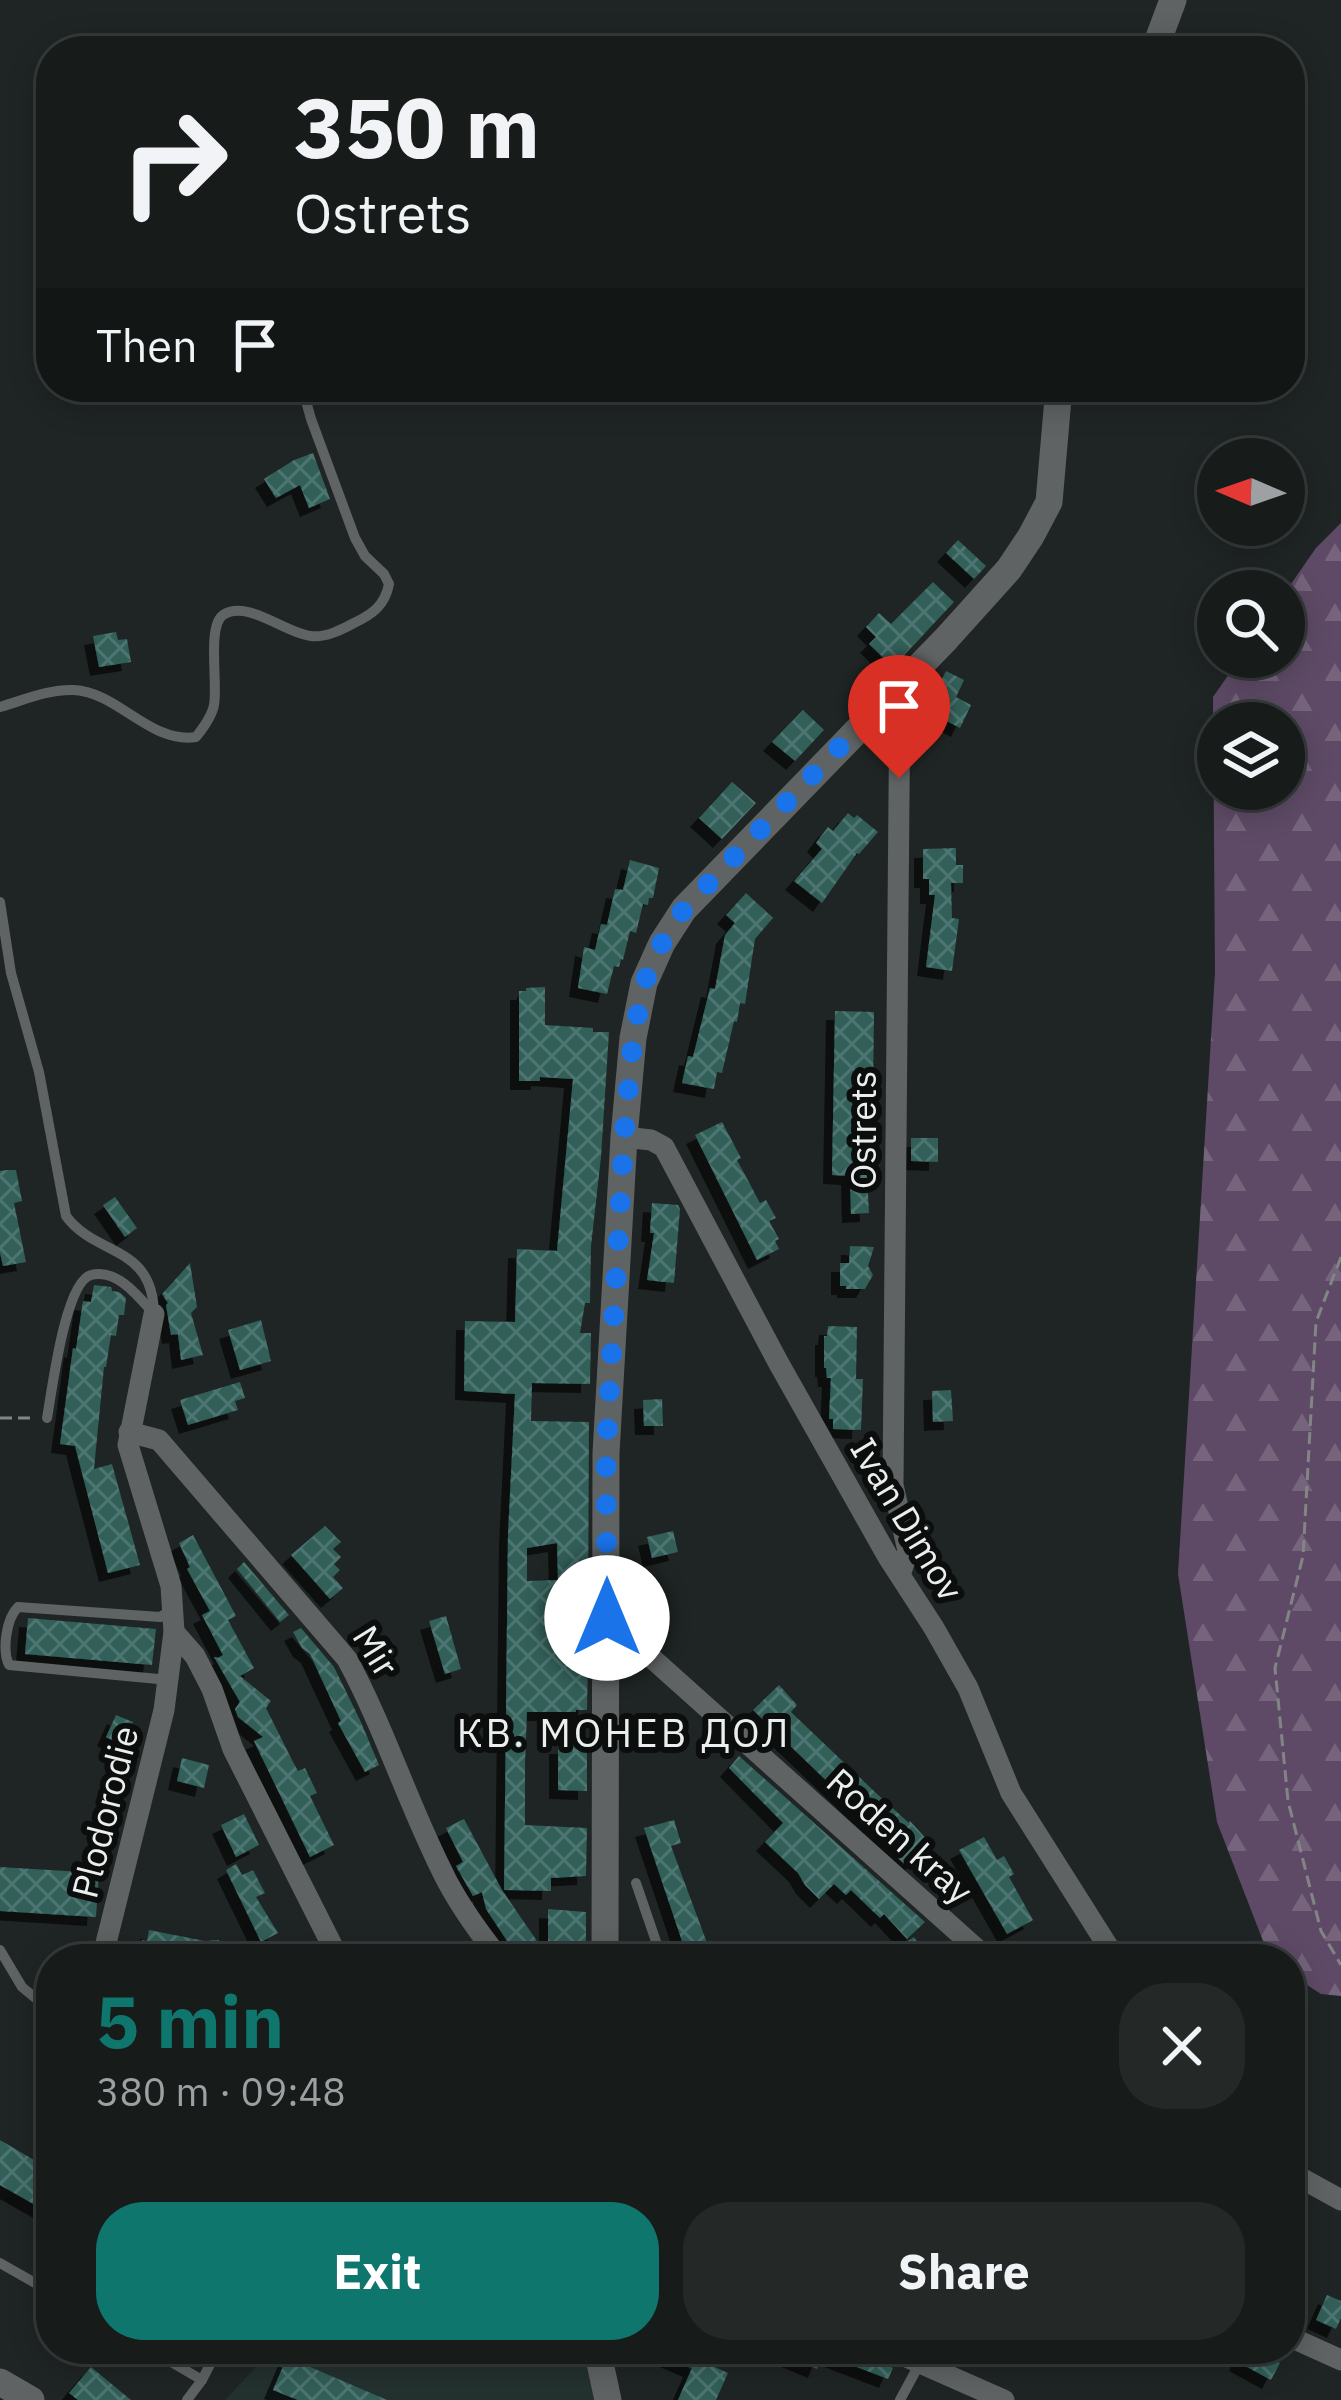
<!DOCTYPE html>
<html lang="en">
<head>
<meta charset="utf-8">
<style>
	:root { --surface:#171c1b; --page:#242928; --text:#f1f3f6; --muted:#9ea1a3; --line:#363a3a; --accent:#0f766e }
	body { margin:0; font-family:"IBM Plex Sans",sans-serif; background:var(--page); color:var(--text); height:100vh; display:flex; flex-direction:column; font-size:45px; white-space:nowrap }
	* { box-sizing:border-box; margin:0 }
	p { font-size:39px; color:var(--muted) }
	.icon { flex:none; width:66px; height:66px; fill:none; stroke:currentColor; stroke-width:2; stroke-linecap:round; stroke-linejoin:round }
	.map { position:relative; flex:1; overflow:hidden }
	.side { position:absolute; left:36px; top:1944px; width:1269px; height:420px; display:flex; flex-direction:column; background:var(--surface); border-radius:48px; box-shadow:0 6px 30px #0003,0 0 0 3px var(--line) }
	.side>* { flex:none }
	.top-card { position:absolute; left:36px; top:36px; width:1269px; height:366px; border-radius:48px; box-shadow:0 6px 30px #0003,0 0 0 3px var(--line); background:#171c1b; color:var(--text); overflow:hidden }
	.needle { width:78px; rotate:272deg }
	.buttons { position:absolute; left:1197px; top:438px; display:grid; gap:24px }
	.buttons a { display:grid; place-items:center; width:108px; height:108px; border-radius:50%; background:var(--surface); box-shadow:0 6px 30px #0003,0 0 0 3px var(--line); font-size:60px }
	.pin { position:absolute; display:grid; place-items:center; width:102px; height:102px; color:#fff; margin:-123px -51px; border-radius:50% 50% 50% 0; rotate:-45deg; box-shadow:0 0 12px #0007 }
	.pin .icon { rotate:45deg }
	.me { position:absolute; width:132px; margin:-66px; rotate:0deg; stroke-linejoin:round; filter:drop-shadow(0 0 9px #0008) }
	.turn { display:flex; align-items:center; gap:42px; height:252px; padding:0 60px; font-size:54px }
	.turn .icon { width:156px; height:156px; stroke-width:2.5 }
	.turn b { display:block; font-size:84px; line-height:102px }
	.then { display:flex; align-items:center; height:114px; padding:0 60px; background:#0003; gap:24px; font-size:45px }
	.round { display:grid; place-items:center; flex:none; width:126px; height:126px; border-radius:48px; background:var(--page) }
	.head { display:flex; align-items:center; justify-content:space-between; height:204px; padding:0 60px }
	h1 { font-size:72px; font-weight:700; line-height:90px; color:var(--accent) }
	.button { display:flex; gap:24px; margin-top:auto; padding:24px 60px }
	.button a { flex:1; height:138px; border-radius:48px; background:var(--accent); color:#fff; font-size:48px; font-weight:700; line-height:138px; text-align:center }
	.button a+a { background:var(--page); color:var(--text) }
	.map>svg:first-child { display:block }
	.built { fill:#23312f }
	.forest { fill:url(#forest-firs); fill-rule:evenodd }
	.building { fill:url(#building-cross-hatch); fill-rule:evenodd; filter:url(#shadow) }
	.lines { fill:none; stroke-linecap:round; stroke-linejoin:round }
	.path { stroke:#818685; stroke-width:3; stroke-dasharray:12 6; stroke-linecap:butt }
	.service { stroke:#606363; stroke-width:10 }
	.minor { stroke:#606363; stroke-width:21 }
	.tertiary { stroke:#606363; stroke-width:27 }
	.route { stroke:#1a73e8; stroke-width:21; stroke-dasharray:0 37.8 }
	.labels { text-anchor:middle; stroke-width:12; stroke-linejoin:round; paint-order:stroke }
	.street-label { font-size:36px; fill:#eaeeee; stroke:#0b0e0d }
	.neighbourhood-label { font-size:39px; letter-spacing:3px; fill:#eaeeee; stroke:#0b0e0d }
</style>
</head>
<body>
<div class="map">
<svg width="1341" height="2400" viewBox="0 0 1341 2400">
	<defs>
		<pattern id="forest-firs" width="22" height="20" patternUnits="userSpaceOnUse" patternTransform="scale(3)"><rect width="22" height="20" fill="#5e4a66"/><path d="M5 1l3.5 6h-7zM16 11l3.5 6h-7z" fill="#75647c"/></pattern>
		<pattern id="building-cross-hatch" width="8" height="8" patternUnits="userSpaceOnUse" patternTransform="scale(3)"><rect width="8" height="8" fill="#305e59"/><path d="M0 0l8 8M0 8l8-8" fill="none" stroke="#4e7571"/></pattern>
		<filter id="shadow"><feDropShadow dx="-9" dy="9" stdDeviation="0" flood-color="#0009"/></filter>
	</defs>
	<rect width="100%" height="100%" fill="#1f2524"/>
	<polygon class="built" points="273,2349 586,2349 599,2400 225,2400"/>
	<path class="forest" d="M1341,523V1996L1321,1994L1290,1974V1959H1270L1217,1822L1178,1574L1215,973L1213,697L1241,657H1284V594L1316,548ZM1218,723H1284V789H1218Z"/>
	<g class="building">
		<polygon points="313,453 330,499 309,508 300,485 276,498 264,479 294,460"/>
		<polygon points="958,540 986,566 974,579 946,553"/>
		<polygon points="933,582 954,602 893,667 869,644 876,637 866,627 879,613 891,624"/>
		<polygon points="116,632 118,640 127,639 131,662 99,667 93,636"/>
		<polygon points="946,671 964,680 956,697 971,705 960,728 941,718 947,706 932,699"/>
		<polygon points="803,710 824,730 795,761 772,742"/>
		<polygon points="732,782 756,803 722,839 699,818"/>
		<polygon points="848,813 854,818 857,815 878,832 859,854 857,853 822,903 794,881 822,849 816,843 828,827 833,831"/>
		<polygon points="956,848 956,865 963,865 963,883 951,883 952,918 959,919 952,971 926,967 935,895 929,895 929,879 923,879 923,849"/>
		<polygon points="630,860 659,868 653,898 649,898 648,905 643,904 636,933 630,931 623,960 621,959 619,967 614,966 607,994 578,988 584,947 595,950 601,924 607,925 615,889 623,890"/>
		<polygon points="746,893 773,918 755,939 745,1004 740,1003 737,1022 734,1021 722,1073 717,1072 714,1089 682,1083 688,1056 693,1057 710,988 715,989 725,935 735,923 726,915"/>
		<path d="M545,987V1025L593,1028V1032H609L601,1157L591,1246L590,1303H585L580,1333H591L590,1384L532,1383L531,1421L589,1422L588,1630H569L568,1661L588,1662L587,1710H576V1712H527L525,1764V1825L587,1828L586,1876L551,1878V1891L504,1890L508,1535L515,1394L464,1391L465,1321L515,1322L517,1249L557,1251L573,1079L540,1077V1081H519V991H526V988ZM557,1543L558,1580L527,1581V1548Z"/>
		<polygon points="835,1011 874,1012 872,1174 867,1173 869,1213 851,1214 850,1176 832,1175"/>
		<polygon points="722,1122 741,1158 737,1160 760,1203 766,1200 776,1218 769,1221 779,1239 775,1241 779,1249 757,1260 695,1135"/>
		<polygon points="911,1138 938,1138 938,1162 911,1161"/>
		<polygon points="7,1170 16,1170 22,1201 14,1203 26,1262 3,1266 0,1253 0,1171"/>
		<polygon points="115,1197 137,1228 125,1237 103,1205"/>
		<polygon points="652,1203 678,1205 680,1209 674,1283 647,1280 654,1233 650,1233"/>
		<polygon points="850,1246 874,1247 868,1266 873,1275 865,1289 846,1289 846,1286 840,1286 840,1263 849,1263"/>
		<polygon points="190,1263 197,1307 191,1313 203,1355 181,1360 178,1334 171,1335 166,1305 168,1303 162,1294"/>
		<polygon points="94,1285 111,1287 112,1291 119,1292 126,1298 124,1315 119,1315 116,1336 111,1335 106,1367 104,1367 94,1469 112,1464 140,1565 108,1573 75,1446 60,1444 73,1348 76,1349 83,1301 91,1302"/>
		<polygon points="261,1320 271,1361 240,1370 228,1330"/>
		<polygon points="828,1326 857,1327 856,1379 863,1379 861,1430 833,1429 833,1419 829,1419 831,1378 827,1378 826,1368 824,1368 824,1336 827,1336"/>
		<polygon points="240,1382 245,1398 235,1401 238,1410 188,1425 180,1400"/>
		<polygon points="951,1390 953,1421 933,1422 932,1391"/>
		<polygon points="662,1399 663,1426 644,1426 643,1400"/>
		<polygon points="325,1526 341,1542 333,1549 341,1557 334,1564 340,1570 333,1577 343,1588 330,1599 291,1555"/>
		<polygon points="673,1531 678,1552 652,1558 647,1537"/>
		<polygon points="193,1535 236,1616 228,1620 254,1668 240,1676 271,1701 266,1708 292,1760 298,1771 305,1768 317,1793 310,1796 334,1845 310,1857 254,1741 263,1737 238,1717 235,1709 240,1702 214,1657 218,1658 223,1655 202,1615 210,1611 187,1569 190,1567 179,1543"/>
		<polygon points="244,1562 289,1615 280,1622 237,1569"/>
		<polygon points="446,1616 461,1669 445,1674 429,1621"/>
		<polygon points="28,1618 156,1629 152,1665 25,1654"/>
		<polygon points="301,1628 334,1667 360,1720 379,1765 365,1772 338,1723 341,1721 310,1654 302,1648 293,1632"/>
		<polygon points="779,1685 797,1705 791,1712 876,1793 909,1823 910,1821 932,1845 908,1867 891,1852 894,1848 890,1842 753,1710"/>
		<polygon points="116,1715 133,1722 121,1745 106,1737"/>
		<polygon points="558,1745 587,1745 587,1791 558,1790"/>
		<polygon points="739,1756 925,1922 907,1939 884,1914 880,1918 851,1890 846,1895 834,1884 819,1899 805,1885 798,1873 765,1842 783,1823 729,1768"/>
		<polygon points="182,1758 209,1765 204,1788 177,1781"/>
		<polygon points="244,1814 259,1845 236,1857 221,1825"/>
		<polygon points="464,1819 502,1890 548,1957 548,1909 586,1912 586,1959 519,1959 486,1909 482,1892 473,1896 456,1866 463,1862 446,1828"/>
		<polygon points="674,1820 681,1843 671,1846 713,1959 672,1959 670,1953 684,1947 644,1828"/>
		<polygon points="984,1837 997,1860 1004,1856 1014,1874 1009,1877 1033,1920 1007,1934 959,1850"/>
		<polygon points="236,1864 242,1875 253,1870 265,1893 256,1897 278,1933 261,1942 226,1870"/>
		<polygon points="0,1867 99,1873 96,1917 0,1911"/>
		<polygon points="149,1930 205,1941 219,1940 222,1959 163,1959 140,1955 142,1940 147,1941"/>
		<polygon points="914,1937 928,1959 880,1959"/>
		<polygon points="0,2140 51,2170 51,2214 0,2185"/>
		<polygon points="1327,2295 1341,2301 1341,2318 1336,2329 1316,2320"/>
		<polygon points="648,2349 701,2349 697,2359 728,2373 716,2400 678,2400 692,2368"/>
		<polygon points="769,2349 867,2349 873,2352 881,2362 893,2368 888,2379 823,2354 817,2369"/>
		<polygon points="1244,2349 1252,2349 1280,2363 1271,2380 1238,2362"/>
		<polygon points="287,2357 387,2400 298,2400 273,2390"/>
		<polygon points="91,2367 131,2400 78,2400 69,2393"/>
	</g>
	<g class="lines">
		<g class="path">
			<polyline points="1341,1257 1316,1322 1303,1556 1275,1668 1288,1801 1321,1931 1341,1965"/>
			<polyline points="0,1418 33,1418"/>
		</g>
		<g class="service">
			<path d="M0,707C24,700 49,689 74,690C118,692 150,744 196,737C204,727 212,716 214,705C218,684 207,626 223,615C248,599 286,634 311,636C325,638 341,630 354,623C373,614 385,605 389,584L384,574L365,556L355,538L311,419L304,394"/>
			<path d="M0,902L11,973L39,1072L66,1216C96,1257 153,1244 154,1314"/>
			<path d="M47,1418C52,1391 65,1282 91,1275C117,1268 139,1297 154,1314"/>
			<path d="M169,1680L9,1665C2,1650 6,1619 18,1607L160,1617L171,1611"/>
			<polyline points="636,1883 662,1959"/>
			<polyline points="0,1950 22,1987 51,2011"/>
			<polyline points="0,2263 51,2292"/>
			<polyline points="149,2349 202,2380"/>
			<polyline points="187,2400 202,2380 218,2349"/>
			<polyline points="900,2400 920,2363"/>
		</g>
		<g class="minor">
			<polyline points="900,684 893,1485 908,1551 900,1575"/>
			<polyline points="624,1137 651,1140 664,1147 778,1362 888,1557 934,1628 968,1688 1011,1793 1116,1959"/>
			<path d="M129,1432L159,1440L347,1659C386,1731 410,1810 447,1881C462,1909 480,1934 500,1959"/>
			<polyline points="607,1618 988,1959"/>
			<polyline points="174,1632 195,1656 212,1689 233,1749 339,1959"/>
			<polyline points="102,1959 164,1710 174,1632 171,1586 128,1445 154,1314"/>
			<polyline points="1290,2172 1341,2200"/>
			<polyline points="1290,2337 1341,2360"/>
			<polyline points="888,2349 1004,2400"/>
		</g>
		<g class="tertiary">
			<polyline points="1154,51 1173,0"/>
			<polyline points="605,1959 606,1453 624,1137 633,1038 644,983 662,943 684,909 946,639 1009,569 1031,536 1049,502 1059,387"/>
			<polyline points="597,2349 608,2400"/>
			<polyline points="0,2382 31,2400"/>
		</g>
	</g>
	<g class="lines">
		<polyline class="route" points="607,1618 606,1453 624,1137 633,1038 644,983 662,943 684,909 900,684 899,778"/>
	</g>
	<g class="labels">
		<g class="street-label">
			<text transform="translate(863 1130) rotate(-90)" y="13">Ostrets</text>
			<text transform="translate(907 1519) rotate(59)" y="13">Ivan Dimov</text>
			<text transform="translate(376 1651) rotate(58)" y="13">Mir</text>
			<text transform="translate(105 1812) rotate(-76)" y="13">Plodorodie</text>
			<text transform="translate(900 1836) rotate(42)" y="13">Roden kray</text>
		</g>
		<g class="neighbourhood-label">
			<text x="624" y="1747">КВ. МОНЕВ ДОЛ</text>
		</g>
	</g>
</svg>
<div class="buttons">
<a><svg class="needle" viewBox="-14 -14 28 28"><path d="M0-13l5 13h-10z" fill="#e53935"/><path d="M0 13l5-13h-10z" fill="#9ea1a3"/></svg></a>
<a><svg class="icon" aria-label="search" viewBox="0 0 24 24"><circle cx="10" cy="10" r="6"/><path d="M15 15l6 6"/></svg></a>
<a><svg class="icon" aria-label="layers" viewBox="0 0 24 24"><path d="M12 4l9 5-9 5-9-5zM3 14l9 5 9-5"/></svg></a>
</div>
<div class="pin" style="left:899px;top:778px;background:#d93025"><svg class="icon" aria-label="arrive" viewBox="0 0 24 24"><path d="M6 21V4h12l-3 4 3 4H6"/></svg></div>
<svg class="me" style="left:607px;top:1618px" viewBox="-20 -20 40 40"><circle r="19" fill="#fff"/><path d="M0-13L10 11 0 6-10 11z" fill="#1a73e8"/></svg>
<div class="top-card">
<div class="turn"><svg class="icon" aria-label="right" viewBox="0 0 24 24"><path d="M7 20v-9h11M14 6l5 5-5 5"/></svg><div><b>350 m</b>Ostrets</div></div>
<div class="then">Then<svg class="icon" aria-label="arrive" viewBox="0 0 24 24"><path d="M6 21V4h12l-3 4 3 4H6"/></svg></div>
</div>
<section class="side">
<div class="head"><div><h1>5 min</h1><p>380 m · 09:48</p></div><a class="round"><svg class="icon" aria-label="close" viewBox="0 0 24 24"><path d="M6 6l12 12M18 6L6 18"/></svg></a></div>
<div class="button"><a>Exit</a><a>Share</a></div>
</section>
</div>
</body>
</html>
